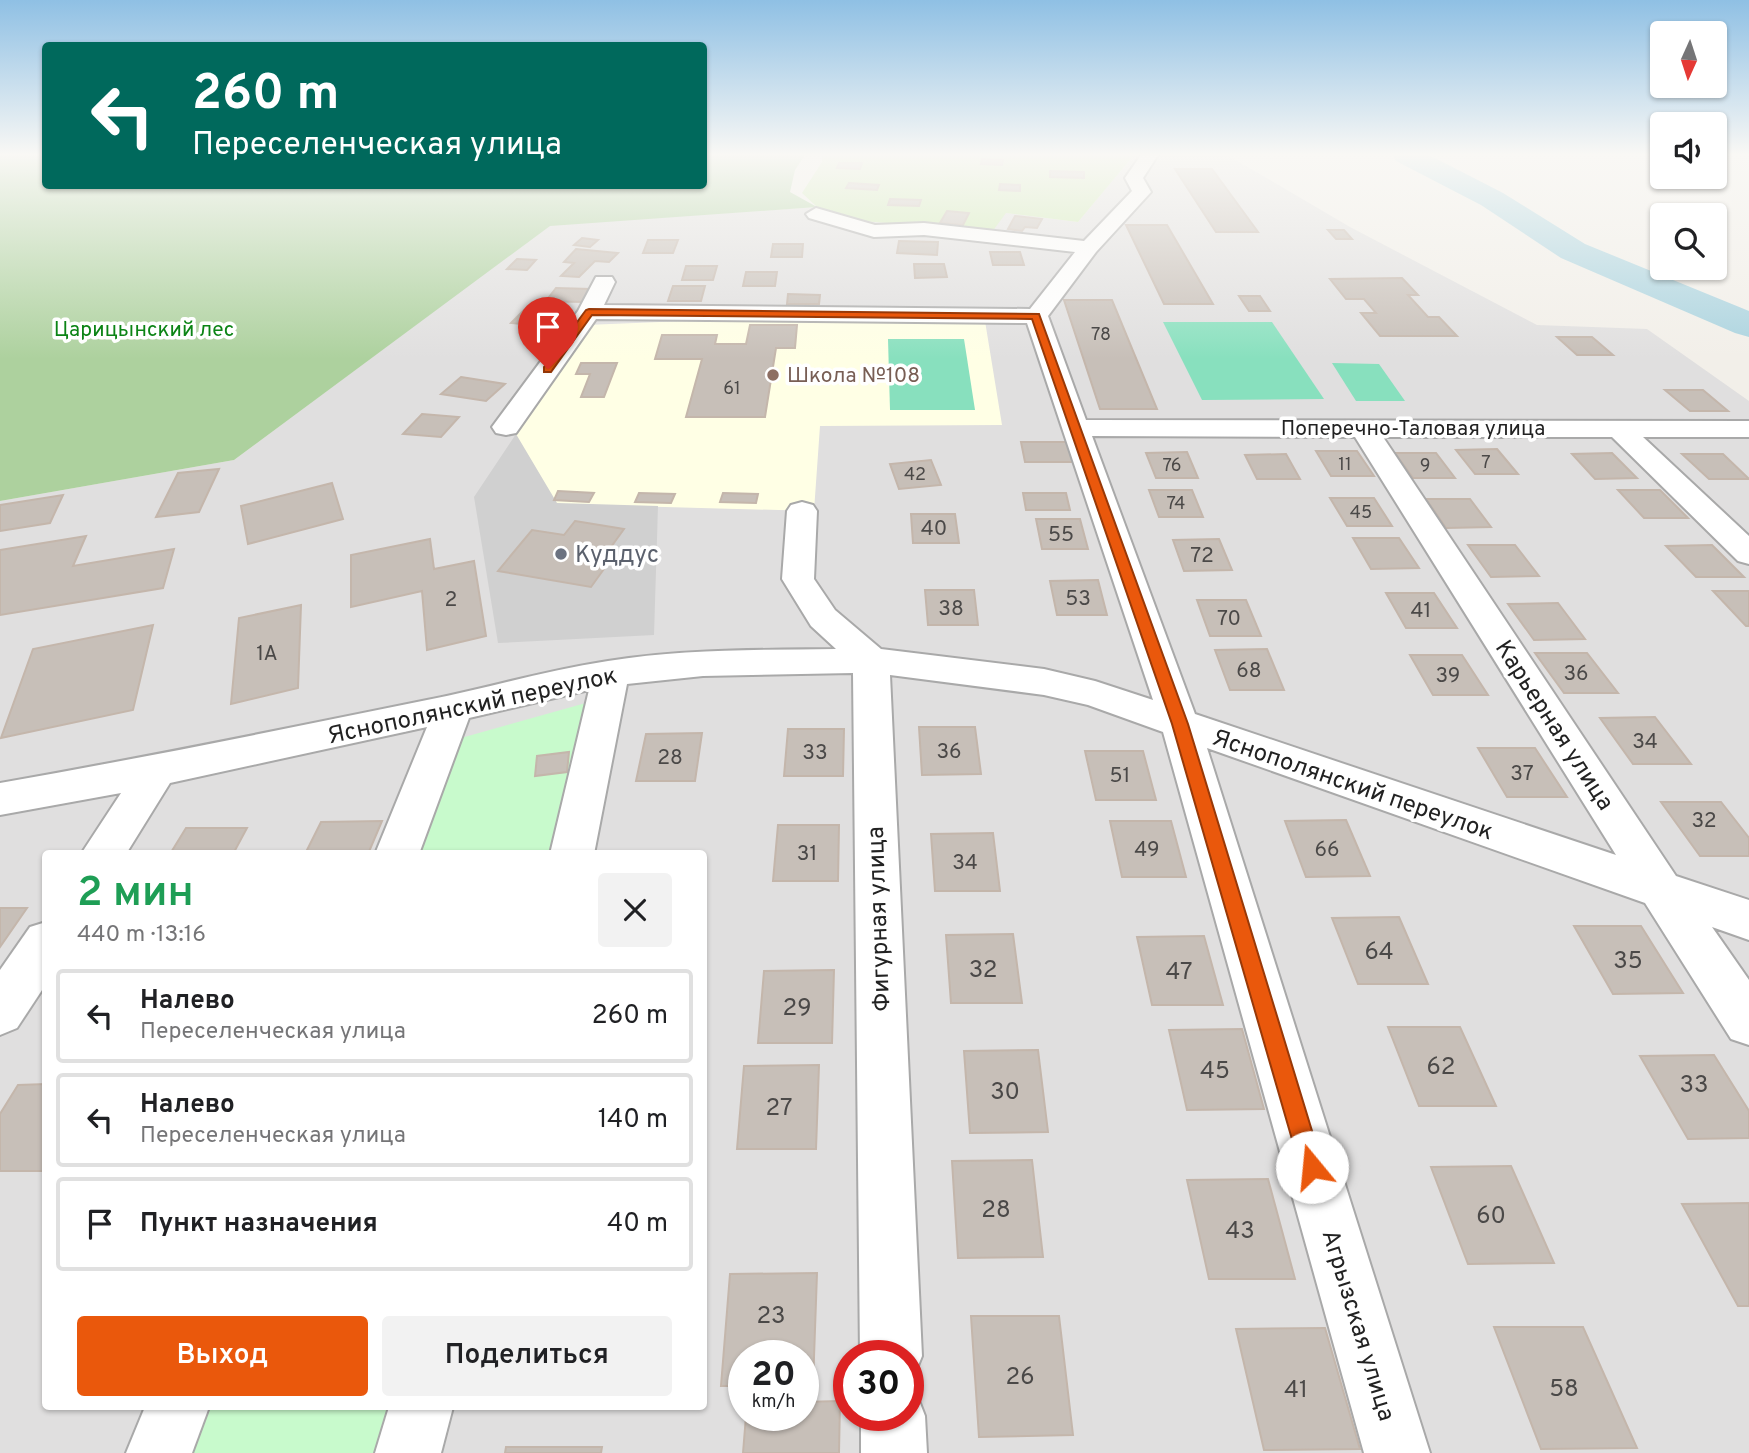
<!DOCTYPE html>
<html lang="ru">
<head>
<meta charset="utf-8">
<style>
	:root { --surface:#fff; --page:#f2f2f2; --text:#202124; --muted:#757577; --line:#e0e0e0; --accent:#ea580c }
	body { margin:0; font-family:Overpass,sans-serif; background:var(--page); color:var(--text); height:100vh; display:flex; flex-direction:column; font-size:26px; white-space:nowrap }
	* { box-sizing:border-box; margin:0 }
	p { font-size:23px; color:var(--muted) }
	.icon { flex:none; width:38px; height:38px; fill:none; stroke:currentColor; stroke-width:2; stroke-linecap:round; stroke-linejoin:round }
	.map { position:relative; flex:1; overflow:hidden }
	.details { position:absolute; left:42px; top:850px; width:665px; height:560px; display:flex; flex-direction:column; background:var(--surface); border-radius:7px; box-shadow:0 2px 5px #0004 }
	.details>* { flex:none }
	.banner { position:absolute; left:42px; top:42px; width:665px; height:147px; border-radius:7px; box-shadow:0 2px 5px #0004; background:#00695c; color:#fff; overflow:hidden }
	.needle { width:46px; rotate:183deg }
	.buttons { position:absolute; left:1650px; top:21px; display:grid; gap:14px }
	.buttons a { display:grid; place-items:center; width:77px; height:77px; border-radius:7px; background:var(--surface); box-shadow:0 2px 5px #0004; font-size:35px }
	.speed { position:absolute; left:728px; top:1340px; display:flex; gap:14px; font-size:35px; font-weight:700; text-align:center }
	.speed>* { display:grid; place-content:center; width:91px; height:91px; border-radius:50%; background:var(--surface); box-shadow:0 2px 5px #0004; line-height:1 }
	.speed small { font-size:18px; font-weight:400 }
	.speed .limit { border:10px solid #d22; background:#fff; color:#111 }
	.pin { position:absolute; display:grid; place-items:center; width:60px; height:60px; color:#fff; margin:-72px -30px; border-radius:50% 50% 50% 0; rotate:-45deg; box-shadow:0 0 7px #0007 }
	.pin .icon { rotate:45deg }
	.me { position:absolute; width:77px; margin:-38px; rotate:343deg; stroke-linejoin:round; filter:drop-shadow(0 0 5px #0008) }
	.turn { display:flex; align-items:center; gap:24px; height:147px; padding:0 35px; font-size:32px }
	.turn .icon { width:91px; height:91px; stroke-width:2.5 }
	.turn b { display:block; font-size:49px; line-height:60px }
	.round { display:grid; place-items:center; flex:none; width:74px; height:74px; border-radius:7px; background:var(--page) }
	.head { display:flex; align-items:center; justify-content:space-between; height:119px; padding:0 35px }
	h1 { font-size:42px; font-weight:600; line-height:52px; color:#1e9e55 }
	.primary-button { display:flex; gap:14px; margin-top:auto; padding:14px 35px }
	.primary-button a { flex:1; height:80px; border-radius:7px; background:var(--accent); color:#fff; font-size:28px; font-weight:600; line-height:80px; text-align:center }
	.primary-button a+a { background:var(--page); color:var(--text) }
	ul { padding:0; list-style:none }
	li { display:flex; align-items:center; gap:21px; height:94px; margin:0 14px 10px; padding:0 21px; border:4px solid var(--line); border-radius:7px }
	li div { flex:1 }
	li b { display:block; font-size:26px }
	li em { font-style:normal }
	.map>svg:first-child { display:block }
	.residential { fill:#e0dfdf; fill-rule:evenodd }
	.education { fill:#ffffe5 }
	.religious { fill:#d0d0d0 }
	.grass { fill:#cdebb0 }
	.forest { fill:#add19e }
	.park { fill:#c8facc }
	.pitch { fill:#88e0be }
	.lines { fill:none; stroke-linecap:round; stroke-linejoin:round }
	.river { fill:#aad3df; fill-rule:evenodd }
	.building { fill:#c7bfb8; stroke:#c4b6ab; stroke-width:2 }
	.minor-casing { stroke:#a9a9a9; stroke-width:4 }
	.minor { fill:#fff; fill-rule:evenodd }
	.route { fill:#ea580c; stroke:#983908; stroke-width:2 }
	.education-dot { fill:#8d6e63; stroke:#fff; stroke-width:2.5 }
	.worship-dot { fill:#6b7280; stroke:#fff; stroke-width:2.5 }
	.labels { text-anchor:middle; stroke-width:7; stroke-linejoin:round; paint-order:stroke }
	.far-number-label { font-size:18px; fill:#4b4948 }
	.far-park-label { font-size:21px; fill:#0c8416; stroke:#fff }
	.far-education-label { font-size:21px; fill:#785e54; stroke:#fff; text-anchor:start }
	.far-street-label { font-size:21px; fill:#222; stroke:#fff }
	.number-label { font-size:21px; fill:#4b4948 }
	.worship-label { font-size:24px; fill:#5b616d; stroke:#fff; text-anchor:start }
	.street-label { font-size:24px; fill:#222; stroke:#fff }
	.near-number-label { font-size:24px; fill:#4b4948 }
</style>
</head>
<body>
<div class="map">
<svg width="1749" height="1453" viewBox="0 0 1749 1453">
	<rect width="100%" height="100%" fill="#f2efe9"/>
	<path class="residential" d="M1134,155L1229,156L1350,227L1537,325L1647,329L1749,401V1453H0V501L234,460L550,225L817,207L840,219L1006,213L1078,222ZM46,854H704V1407H46ZM744,1356H803V1416H744ZM849,1356H908V1416H849Z"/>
	<polygon class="education" points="734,319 985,321 1002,425 820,426 814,511 556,504 515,435 515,429 586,325"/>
	<polygon class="religious" points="516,434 557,503 658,506 654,635 498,643 474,497"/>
	<polygon class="grass" points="822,155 1134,155 1078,222 1006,213 992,232 840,219 817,207 802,193 822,162"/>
	<polygon class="forest" points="0,155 45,155 46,186 704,186 704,155 805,155 795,170 790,192 817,207 550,226 234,460 0,501"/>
	<g class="park">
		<polygon points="618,694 573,854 392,854 436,745"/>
		<polygon points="167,1407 418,1407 405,1453 148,1453"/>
	</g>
	<g class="pitch">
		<polygon points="1163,322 1272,322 1324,399 1202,400"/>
		<polygon points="888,339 964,339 975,410 890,410"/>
		<polygon points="1332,363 1379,364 1405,401 1356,401"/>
	</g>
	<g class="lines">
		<polygon class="river" points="1392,155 1429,155 1503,193 1585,244 1749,311 1749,337 1735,333 1561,258 1481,205 1396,161"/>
	</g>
	<g class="building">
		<polygon points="982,159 1003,160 1002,165 981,164"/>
		<polygon points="839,163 862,163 860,169 837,168"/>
		<polygon points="1175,169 1212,169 1258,232 1216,232"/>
		<polygon points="1050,171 1084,172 1084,178 1050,177"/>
		<polygon points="849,183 879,185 877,190 846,188"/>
		<polygon points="1000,184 1020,185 1020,191 999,190"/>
		<polygon points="890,199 921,200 919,206 888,205"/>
		<polygon points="947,211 969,213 963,225 940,223"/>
		<polygon points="1015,216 1042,219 1037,228 1025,227 1022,231 1008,229"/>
		<polygon points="1126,225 1167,225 1213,304 1164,304"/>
		<polygon points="1328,230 1344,230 1352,239 1336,239"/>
		<polygon points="582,238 598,240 590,247 574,245"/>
		<polygon points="648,240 678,240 673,253 643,253"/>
		<polygon points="899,241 938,242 937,255 897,253"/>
		<polygon points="773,244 803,244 802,257 771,257"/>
		<polygon points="576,249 618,253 609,262 595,261 579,277 561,276 574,263 564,262"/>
		<polygon points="990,252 1020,252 1024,265 993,265"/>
		<polygon points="517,259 536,260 527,270 507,269"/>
		<polygon points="914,264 944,264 947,277 915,278"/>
		<polygon points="686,266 717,266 713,280 682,280"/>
		<polygon points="746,272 777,272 775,286 743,286"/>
		<polygon points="1402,278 1418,295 1408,295 1428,317 1439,317 1457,336 1380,336 1361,313 1376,313 1364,299 1346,299 1330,279"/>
		<polygon points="673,286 705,286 701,301 668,301"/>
		<polygon points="556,288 590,289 582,302 546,301"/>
		<polygon points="788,294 820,295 819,304 787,304"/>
		<polygon points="1239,296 1260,296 1270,311 1249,311"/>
		<polygon points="1064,300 1112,300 1157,409 1100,409"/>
		<polygon points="526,308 558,310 543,326 511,323"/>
		<polygon points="750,325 797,325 795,348 776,348 765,417 686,417 702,359 655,359 662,335 717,335 715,344 746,344"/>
		<polygon points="1557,337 1592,337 1613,355 1577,355"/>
		<polygon points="581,363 617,363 604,397 581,397 590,374 576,374"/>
		<polygon points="461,377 505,384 486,401 441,394"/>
		<polygon points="1665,390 1703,390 1728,411 1690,411"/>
		<polygon points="422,414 459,417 441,437 403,434"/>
		<polygon points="1021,442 1068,442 1073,462 1025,462"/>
		<polygon points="1497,449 1518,474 1475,474 1456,450"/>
		<polygon points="1316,451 1357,451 1374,476 1331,476"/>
		<polygon points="1187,452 1198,478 1156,478 1146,453"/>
		<polygon points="1395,453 1436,453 1455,478 1413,478"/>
		<polygon points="1612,453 1637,478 1595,479 1572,454"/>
		<polygon points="1286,454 1300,479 1257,479 1245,455"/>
		<polygon points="1682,454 1723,454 1749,479 1709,479"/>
		<polygon points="931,460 941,485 899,489 890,464"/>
		<polygon points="219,469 199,512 156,517 178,473"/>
		<polygon points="332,483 343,519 248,544 241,506"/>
		<polygon points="1149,490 1192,490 1203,517 1159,517"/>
		<polygon points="1618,490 1660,490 1688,518 1644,518"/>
		<polygon points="558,491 594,493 589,502 554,500"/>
		<polygon points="639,493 675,494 671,503 635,502"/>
		<polygon points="723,493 758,494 756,503 720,502"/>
		<polygon points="1023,493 1066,493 1070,510 1026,510"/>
		<polygon points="63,495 50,523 0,531 0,505"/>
		<polygon points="1330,498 1374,498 1392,526 1347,526"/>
		<polygon points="1426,499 1470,499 1491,527 1446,528"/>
		<polygon points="911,514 955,514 959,543 913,543"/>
		<polygon points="1036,519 1080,519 1088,549 1042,549"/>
		<polygon points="575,521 624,529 606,554 614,555 591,587 498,571 532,530 564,535"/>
		<polygon points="86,536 73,566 174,549 163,588 0,615 0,550"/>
		<polygon points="1353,538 1399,538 1419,568 1371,569"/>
		<polygon points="430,539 434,569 474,561 486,636 427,650 422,591 351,607 351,555"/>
		<polygon points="1219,539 1232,570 1184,571 1173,540"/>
		<polygon points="1468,545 1515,545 1539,576 1491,577"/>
		<polygon points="1712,545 1744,577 1696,577 1666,546"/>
		<polygon points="1098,580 1107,615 1057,615 1050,581"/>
		<polygon points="925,590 974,590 978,625 928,625"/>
		<polygon points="1713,591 1749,591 1749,626 1746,626"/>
		<polygon points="1386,593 1434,593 1457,628 1406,628"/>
		<polygon points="1197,600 1246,600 1261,636 1210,636"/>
		<polygon points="1558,603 1585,639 1534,640 1508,604"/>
		<polygon points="301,605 298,688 231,704 239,618"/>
		<polygon points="153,625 133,710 1,738 33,649"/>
		<polygon points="1267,649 1284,690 1230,690 1215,650"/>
		<polygon points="1535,653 1587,653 1618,693 1564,693"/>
		<polygon points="1410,655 1462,655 1488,695 1433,695"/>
		<polygon points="1655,717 1691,764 1633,764 1600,718"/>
		<polygon points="919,727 975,727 981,774 922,775"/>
		<polygon points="788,729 844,729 843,776 784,776"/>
		<polygon points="702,733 695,781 636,781 646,734"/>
		<polygon points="1478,748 1535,748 1567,797 1507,797"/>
		<polygon points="1085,751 1143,751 1156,800 1096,800"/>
		<polygon points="569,752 567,772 535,776 537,756"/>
		<polygon points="1661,802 1721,802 1749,838 1749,856 1700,856"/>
		<polygon points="1346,820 1370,876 1306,877 1285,821"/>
		<polygon points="382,821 368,854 305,854 321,822"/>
		<polygon points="1110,821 1171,821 1186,877 1122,877"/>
		<polygon points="778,825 839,825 838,881 773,881"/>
		<polygon points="186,828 247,828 233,854 170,854"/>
		<polygon points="993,833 1000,891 935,891 931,834"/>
		<polygon points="0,908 27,908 0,947"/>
		<polygon points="1399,917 1428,984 1358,984 1332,918"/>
		<polygon points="1574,926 1641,926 1683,993 1613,994"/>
		<polygon points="1013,934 1022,1003 951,1003 946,935"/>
		<polygon points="1204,936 1223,1005 1152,1005 1137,937"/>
		<polygon points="834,970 832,1043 758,1043 764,971"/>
		<polygon points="1388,1027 1460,1027 1496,1106 1419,1106"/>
		<polygon points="1242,1029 1264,1109 1187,1110 1169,1030"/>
		<polygon points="1038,1050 1048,1132 970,1133 964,1051"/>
		<polygon points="1714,1055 1749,1111 1749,1138 1688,1139 1640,1056"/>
		<polygon points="819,1065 816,1149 737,1149 744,1066"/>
		<polygon points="46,1084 46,1171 0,1171 0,1114 18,1085"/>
		<polygon points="1032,1160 1043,1257 958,1258 952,1161"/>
		<polygon points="1511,1166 1554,1263 1468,1264 1431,1167"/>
		<polygon points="1268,1179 1295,1279 1209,1279 1187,1180"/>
		<polygon points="1749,1203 1749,1306 1738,1306 1682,1204"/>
		<polygon points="817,1273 813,1385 803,1385 803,1356 744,1356 744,1386 721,1386 730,1274"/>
		<polygon points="971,1316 1059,1316 1073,1435 979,1437"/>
		<polygon points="1494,1327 1583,1327 1637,1448 1541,1449"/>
		<polygon points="1325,1328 1360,1449 1264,1450 1236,1329"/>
		<polygon points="840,1401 839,1453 743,1453 746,1416 803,1416 803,1402"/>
		<polygon points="506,1447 602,1447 601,1453 505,1453"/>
	</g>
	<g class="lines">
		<g class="minor-casing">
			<g id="minor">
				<path d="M1141,155H1158L1143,178L1151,192L1096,252L1048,316L1086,420L1749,421V437H1643L1749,536V564L1738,561L1612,437H1383L1676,876L1749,900V940L1712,927L1749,980V1045L1731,1039L1645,903L1207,748L1430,1453H1364L1163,732L1088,705L1044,695L890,675L922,1356L913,1378L908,1380V1356H860L853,673L703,676L627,684L594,854H550L589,690L469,718L419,854H375L427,727L170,783L126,854H81L121,793L0,815V783C143,758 285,729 427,700C488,688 547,670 608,661C683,649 760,650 836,649L811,626L782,579L787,511L791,505L802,502L813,505L817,511L814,579L835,610L881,649L1044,669L1095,681L1153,700L1027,323L596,319L516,433L506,435L496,433L492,427L578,311L596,277H612L615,282L604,305L1030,309L1075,252L924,235L874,237L809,218L806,214L816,208L875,225L924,223L1084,241L1132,191L1125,178ZM1092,436L1355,437L1616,855L1195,714Z"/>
				<polygon points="46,922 46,984 17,1028 0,1035 0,970 30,927"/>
				<polygon points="908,1390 916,1393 925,1416 927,1453 861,1453 861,1416 908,1416"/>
				<polygon points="145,1407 209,1407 192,1453 126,1453"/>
				<polygon points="389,1407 453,1407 441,1453 375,1453"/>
			</g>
		</g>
		<use href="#minor" class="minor"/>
	</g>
	<linearGradient id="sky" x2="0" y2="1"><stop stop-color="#8fc0e4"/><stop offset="0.43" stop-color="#f9f8f5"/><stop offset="1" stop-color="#f9f8f5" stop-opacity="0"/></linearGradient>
	<rect width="1749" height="359" fill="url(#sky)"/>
	<polygon class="route" points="589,309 1039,314 1188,724 1323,1167 1320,1175 1312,1178 1304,1175 1300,1167 1172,724 1032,319 592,315 551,372 544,372 544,367 586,310"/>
	<circle class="education-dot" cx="773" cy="375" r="7"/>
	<circle class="worship-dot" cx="561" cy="554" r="7"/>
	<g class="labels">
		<g class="far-number-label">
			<text x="1101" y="340">78</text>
			<text x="732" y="394">61</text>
			<text x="1486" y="468">7</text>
			<text x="1345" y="470">11</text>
			<text x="1172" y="471">76</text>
			<text x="1425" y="471">9</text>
			<text x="915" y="480">42</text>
			<text x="1176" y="509">74</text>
			<text x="1361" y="518">45</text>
		</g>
		<g class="far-park-label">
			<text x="144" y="336">Царицынский лес</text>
		</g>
		<g class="far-education-label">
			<text x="787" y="382">Школа №108</text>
		</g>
		<g class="far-street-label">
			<text x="1413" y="435">Поперечно-Таловая улица</text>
		</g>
		<g class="number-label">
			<text x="934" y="535">40</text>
			<text x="1061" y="541">55</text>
			<text x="1202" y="562">72</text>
			<text x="1078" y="605">53</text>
			<text x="451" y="606">2</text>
			<text x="951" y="615">38</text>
			<text x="1421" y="617">41</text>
			<text x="1229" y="625">70</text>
			<text x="267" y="660">1А</text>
			<text x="1249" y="677">68</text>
			<text x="1576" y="680">36</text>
			<text x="1448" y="682">39</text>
			<text x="1645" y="748">34</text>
			<text x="949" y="758">36</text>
			<text x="815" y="759">33</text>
			<text x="670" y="764">28</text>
			<text x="1522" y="780">37</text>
			<text x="1120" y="782">51</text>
			<text x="1704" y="827">32</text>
			<text x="1147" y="856">49</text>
			<text x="1327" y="856">66</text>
			<text x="807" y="860">31</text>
			<text x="965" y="869">34</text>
		</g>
		<g class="worship-label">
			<text x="575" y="562">Куддус</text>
		</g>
		<g class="street-label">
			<text transform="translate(472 705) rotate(-12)" y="8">Яснополянский переулок</text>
			<text transform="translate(1555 725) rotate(57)" y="8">Карьерная улица</text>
			<text transform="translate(1353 784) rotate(19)" y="8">Яснополянский переулок</text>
			<text transform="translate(878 919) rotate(-92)" y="8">Фигурная улица</text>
			<text transform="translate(1359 1325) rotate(73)" y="8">Агрызская улица</text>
		</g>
		<g class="near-number-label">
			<text x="1379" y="959">64</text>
			<text x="1628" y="968">35</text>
			<text x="983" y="977">32</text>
			<text x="1179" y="979">47</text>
			<text x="797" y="1015">29</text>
			<text x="1441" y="1074">62</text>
			<text x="1215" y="1078">45</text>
			<text x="1694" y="1092">33</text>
			<text x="1005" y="1099">30</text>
			<text x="779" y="1115">27</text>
			<text x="996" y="1217">28</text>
			<text x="1491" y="1223">60</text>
			<text x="1240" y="1238">43</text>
			<text x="771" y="1323">23</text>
			<text x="1020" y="1384">26</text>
			<text x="1564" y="1396">58</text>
			<text x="1296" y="1397">41</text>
		</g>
	</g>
</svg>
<div class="buttons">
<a><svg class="needle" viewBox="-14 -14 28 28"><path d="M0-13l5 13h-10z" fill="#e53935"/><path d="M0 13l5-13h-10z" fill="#757577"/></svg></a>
<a><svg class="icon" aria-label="sound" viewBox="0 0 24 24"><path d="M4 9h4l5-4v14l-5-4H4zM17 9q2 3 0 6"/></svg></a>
<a><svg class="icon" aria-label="search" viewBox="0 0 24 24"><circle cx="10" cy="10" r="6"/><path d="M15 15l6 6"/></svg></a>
</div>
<div class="speed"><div>20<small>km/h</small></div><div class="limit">30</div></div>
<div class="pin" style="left:548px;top:369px;background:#d93025"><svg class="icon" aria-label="arrive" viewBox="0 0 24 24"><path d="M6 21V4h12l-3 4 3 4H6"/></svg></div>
<svg class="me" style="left:1312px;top:1167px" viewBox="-20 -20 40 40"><circle r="19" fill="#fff"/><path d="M0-13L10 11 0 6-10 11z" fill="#ea580c"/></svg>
<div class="banner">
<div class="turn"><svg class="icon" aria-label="left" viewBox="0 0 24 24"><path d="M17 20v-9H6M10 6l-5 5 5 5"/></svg><div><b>260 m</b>Переселенческая улица</div></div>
</div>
<section class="details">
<div class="head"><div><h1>2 мин</h1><p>440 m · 13:16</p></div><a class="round"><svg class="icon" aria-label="close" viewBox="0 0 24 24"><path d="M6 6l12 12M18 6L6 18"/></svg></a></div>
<ul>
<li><svg class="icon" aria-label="left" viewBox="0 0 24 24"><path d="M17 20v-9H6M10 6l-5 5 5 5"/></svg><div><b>Налево</b><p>Переселенческая улица</p></div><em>260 m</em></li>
<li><svg class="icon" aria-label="left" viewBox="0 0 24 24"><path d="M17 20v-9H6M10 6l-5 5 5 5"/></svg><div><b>Налево</b><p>Переселенческая улица</p></div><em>140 m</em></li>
<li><svg class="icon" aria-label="arrive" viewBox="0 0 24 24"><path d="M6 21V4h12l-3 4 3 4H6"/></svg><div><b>Пункт назначения</b></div><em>40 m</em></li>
</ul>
<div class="primary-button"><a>Выход</a><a>Поделиться</a></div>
</section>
</div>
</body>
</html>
